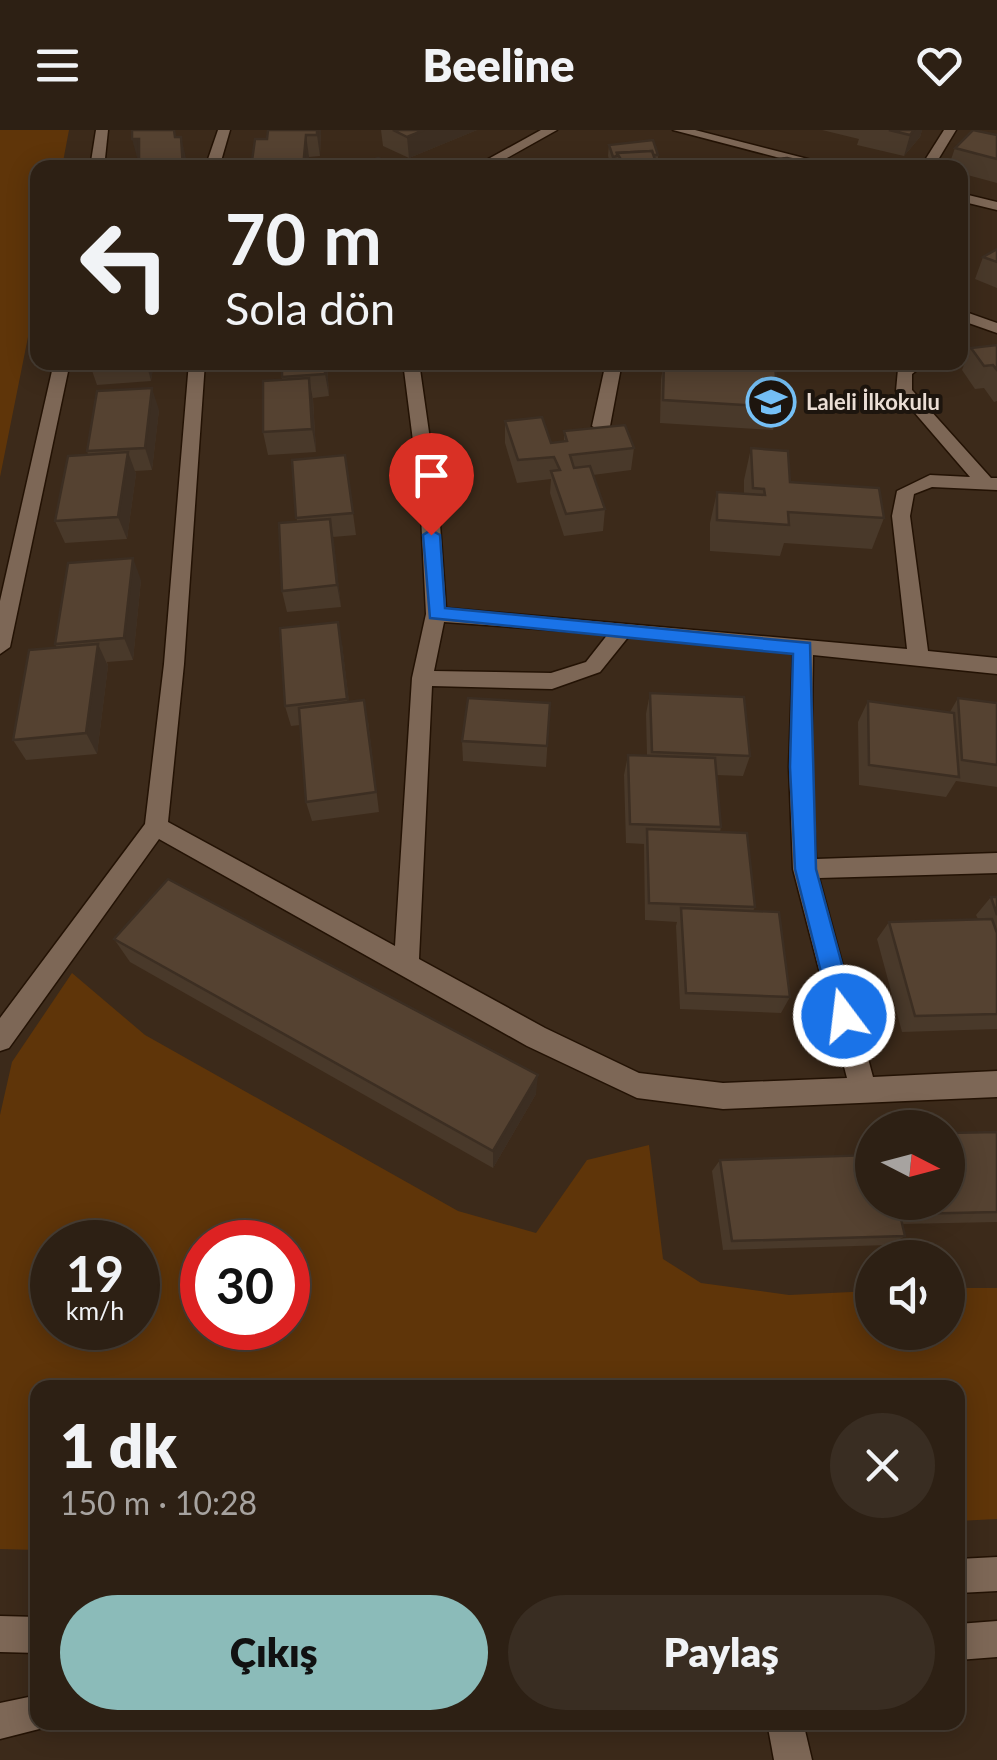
<!DOCTYPE html>
<html lang="tr">
<head>
<meta charset="utf-8">
<style>
	:root { --surface:#2d2014; --page:#392d22; --text:#f1f3f6; --muted:#a7a3a0; --line:#483e34; --accent:#8bbbb9 }
	body { margin:0; font-family:Lato,sans-serif; background:var(--page); color:var(--text); height:100vh; display:flex; flex-direction:column; font-size:38px; white-space:nowrap }
	* { box-sizing:border-box; margin:0 }
	p { font-size:32px; color:var(--muted) }
	.icon { flex:none; width:55px; height:55px; fill:none; stroke:currentColor; stroke-width:2; stroke-linecap:round; stroke-linejoin:round }
	.map { position:relative; flex:1; overflow:hidden }
	.drawer { position:absolute; left:30px; top:1250px; width:935px; height:350px; display:flex; flex-direction:column; background:var(--surface); border-radius:20px; box-shadow:0 5px 25px #0003,0 0 0 2px var(--line) }
	.drawer>* { flex:none }
	.banner { position:absolute; left:30px; top:30px; width:938px; height:210px; border-radius:20px; box-shadow:0 5px 25px #0003,0 0 0 2px var(--line); background:#2d2014; color:var(--text); overflow:hidden }
	.needle { width:65px; rotate:96deg }
	.controls { position:absolute; left:855px; top:980px; display:grid; gap:20px }
	.controls a { display:grid; place-items:center; width:110px; height:110px; border-radius:50%; background:var(--surface); box-shadow:0 5px 25px #0003,0 0 0 2px var(--line); font-size:50px }
	.speed { position:absolute; left:30px; top:1090px; display:flex; gap:20px; font-size:50px; font-weight:700; text-align:center }
	.speed>* { display:grid; place-content:center; width:130px; height:130px; border-radius:50%; background:var(--surface); box-shadow:0 5px 25px #0003,0 0 0 2px var(--line); line-height:1 }
	.speed small { font-size:25px; font-weight:400 }
	.speed .limit { border:15px solid #d22; background:#fff; color:#111 }
	.pin { position:absolute; display:grid; place-items:center; width:85px; height:85px; color:#fff; margin:-102px -42px; border-radius:50% 50% 50% 0; rotate:-45deg; box-shadow:0 0 10px #0007 }
	.pin .icon { rotate:45deg }
	.me { position:absolute; width:110px; margin:-55px; rotate:345deg; stroke-linejoin:round; filter:drop-shadow(0 0 8px #0008) }
	.turn { display:flex; align-items:center; gap:35px; height:210px; padding:0 30px; font-size:45px }
	.turn .icon { width:130px; height:130px; stroke-width:2.5 }
	.turn b { display:block; font-size:70px; line-height:85px }
	.round { display:grid; place-items:center; flex:none; width:105px; height:105px; border-radius:52px; background:var(--page) }
	.overview { display:flex; align-items:center; justify-content:space-between; height:170px; padding:0 30px }
	h1 { font-size:60px; font-weight:800; line-height:75px }
	.primary-button { display:flex; gap:20px; margin-top:auto; padding:20px 30px }
	.primary-button a { flex:1; height:115px; border-radius:60px; background:var(--accent); color:#111; font-size:40px; font-weight:800; line-height:115px; text-align:center }
	.primary-button a+a { background:var(--page); color:var(--text) }
	header { display:flex; justify-content:space-between; align-items:center; height:130px; padding:0 30px; background:var(--surface); font-size:45px; font-weight:800 }
	.map>svg:first-child { display:block }
	.green { fill:#5f3509; fill-rule:evenodd }
	.lines { fill:none; stroke-linecap:round; stroke-linejoin:round }
	.minor-casing { stroke:#231204; stroke-width:3 }
	.minor { fill:#7d6756; fill-rule:evenodd }
	.wall { fill:#49392a }
	.shaded-wall { fill:#3c2e22 }
	.building { fill:#554231; stroke:#3c2e22; stroke-width:2.5 }
	.route { fill:#1a73e8; stroke:#114b97; stroke-width:2.5 }
	.labels { text-anchor:middle; stroke-width:8; stroke-linejoin:round; paint-order:stroke }
	.far-poi-label { font-size:22px; font-weight:bold; fill:#ebded5; stroke:#1d150e; text-anchor:start }
</style>
</head>
<body>
<header><svg class="icon" aria-label="menu" viewBox="0 0 24 24"><path d="M4 6h16M4 12h16M4 18h16"/></svg>Beeline<svg class="icon" aria-label="heart" viewBox="0 0 24 24"><path d="M12 20l-8-8c-3-5 5-10 8-4 3-6 11-1 8 4z"/></svg></header>
<div class="map">
<svg width="997" height="1630" viewBox="0 0 997 1630">
	<rect width="100%" height="100%" fill="#3c2a1a"/>
	<g class="green">
		<polygon points="0,0 69,0 62,37 38,38 37,162 0,347"/>
		<path d="M72,843L145,905L458,1081L536,1103L587,1030L649,1015L663,1129L701,1153L789,1165L872,1161V1202H948V1158H997V1389L958,1391V1258H38L37,1420L0,1419V985L12,932ZM52,1112H138V1198H52ZM202,1112H288V1198H202Z"/>
	</g>
	<g class="lines">
		<g class="minor-casing">
			<g id="minor">
				<polygon points="96,0 108,0 104,38 90,38"/>
				<polygon points="218,0 230,0 219,38 205,38"/>
				<polygon points="541,0 557,0 489,38 472,38"/>
				<polygon points="673,0 695,0 843,38 818,38"/>
				<polygon points="944,0 956,0 933,38 920,38"/>
				<polygon points="960,63 997,72 997,80 960,71"/>
				<polygon points="960,180 997,193 997,203 960,190"/>
				<polygon points="54,232 70,232 10,517 0,524 0,471"/>
				<path d="M189,232H205L184,534L168,692L395,816L412,548L426,484L420,366L403,232H419L438,366L446,478L907,519L892,386L897,361L930,345L970,347L896,261L898,239L907,232H927L912,244V260L991,348H997V360L932,357L914,364L910,386L928,521L997,528V544L813,525L811,637L816,729L997,723V743L819,748L873,947L997,941V967L723,979L637,968L527,916L159,709L9,918L0,921V888L145,694L164,534ZM444,492L608,504L586,532L551,543L434,541ZM629,506L793,522L789,637L793,739L847,948L723,953L639,943L545,898L419,829L432,556L552,559L600,542Z"/>
				<polygon points="606,232 622,232 610,296 601,301 592,296"/>
				<polygon points="997,1427 997,1461 958,1463 958,1429"/>
				<polygon points="0,1486 38,1487 38,1523 0,1522"/>
				<polygon points="997,1491 997,1527 958,1530 958,1494"/>
				<polygon points="38,1565 38,1592 52,1592 51,1596 0,1609 0,1573"/>
				<polygon points="767,1592 803,1592 812,1630 774,1630"/>
			</g>
		</g>
		<use href="#minor" class="minor"/>
	</g>
	<g class="wall">
		<polygon points="268,0 321,0 320,26 309,27 267,9"/>
		<polygon points="381,0 477,0 409,28 383,16"/>
		<polygon points="822,0 922,0 920,7 904,26 857,15 859,9"/>
		<polygon points="997,5 997,53 960,43 960,38 948,38 955,18"/>
		<polygon points="609,15 658,25 658,38 612,38 608,26"/>
		<polygon points="997,119 997,158 975,149 983,127"/>
		<polygon points="997,215 997,271 994,272 984,258 975,259 962,240 971,218"/>
		<polygon points="89,232 154,232 151,251 97,255"/>
		<polygon points="282,232 327,232 329,266 313,268 316,322 268,325 263,302 282,250"/>
		<polygon points="664,232 778,277 773,300 660,293 661,249"/>
		<polygon points="159,280 152,340 135,341 136,344 127,409 65,413 55,391 88,324 87,321"/>
		<polygon points="505,291 551,313 564,312 564,301 634,318 631,340 593,345 605,379 603,401 564,406 550,363 551,349 517,353 505,313"/>
		<polygon points="751,318 790,352 884,388 872,419 784,413 780,426 710,421 710,393 717,362 744,364 744,350"/>
		<polygon points="345,325 356,405 333,407 341,477 287,482 282,461 297,392 292,330"/>
		<polygon points="141,450 133,530 107,532 108,536 97,624 26,630 13,610 57,518 55,514"/>
		<polygon points="342,514 349,572 368,591 379,682 312,691 306,672 300,595 291,596 285,576"/>
		<polygon points="650,563 750,626 743,646 716,645 721,697 720,702 755,777 753,781 790,867 781,883 680,879 676,796 677,792 645,790 644,714 626,713 624,645 628,625 647,625 646,584"/>
		<polygon points="958,568 997,573 997,657 956,651 946,667 859,655 858,592 868,571 950,582"/>
		<polygon points="550,573 546,637 463,631 462,611"/>
		<polygon points="991,767 997,767 997,899 902,902 877,809 889,792 978,789 976,785"/>
		<polygon points="114,809 536,964 493,1038 130,832"/>
		<polygon points="997,1002 997,1092 902,1094 905,1106 890,1115 723,1120 712,1041 720,1030 872,1072 948,1072"/>
	</g>
	<g class="shaded-wall">
		<polygon points="317,0 321,0 320,26 317,5"/>
		<polygon points="424,0 477,0 409,28 407,7"/>
		<polygon points="914,0 922,0 920,7 904,26 910,5"/>
		<polygon points="306,5 309,27 308,38 303,38"/>
		<polygon points="181,7 186,28 187,38 183,38"/>
		<polygon points="132,9 139,9 144,30 138,31"/>
		<polygon points="146,232 154,232 151,251"/>
		<polygon points="325,232 327,232 329,266 325,244"/>
		<polygon points="309,248 313,270 316,322 312,299"/>
		<polygon points="152,258 159,280 152,340 145,318"/>
		<polygon points="128,322 136,344 127,409 118,387"/>
		<polygon points="330,389 334,411 341,477 337,455"/>
		<polygon points="133,428 141,450 133,530 124,508"/>
		<polygon points="338,492 342,514 351,589 347,569"/>
		<polygon points="98,514 108,536 97,624 86,603"/>
		<polygon points="538,945 536,964 493,1038 493,1021"/>
	</g>
	<g class="building">
		<polygon points="132,0 174,0 175,7 181,7 183,38 139,38 139,9 132,9"/>
		<polygon points="268,0 317,0 317,5 306,5 303,38 251,38 255,9 267,9"/>
		<polygon points="393,0 424,0 407,7"/>
		<polygon points="889,0 914,0 910,5"/>
		<polygon points="973,0 997,5 997,29 955,18"/>
		<polygon points="653,10 658,25 653,25 652,21 617,23 617,26 613,27 609,15"/>
		<polygon points="652,21 658,38 626,38 617,23"/>
		<polygon points="378,28 398,37 359,37"/>
		<polygon points="787,28 814,34 821,38 769,38 776,29"/>
		<polygon points="595,31 597,38 538,36"/>
		<polygon points="960,87 966,88 960,103"/>
		<polygon points="997,119 997,132 983,127"/>
		<polygon points="997,215 997,240 993,235 984,236 971,218"/>
		<polygon points="282,232 325,232 325,244 282,247"/>
		<polygon points="664,232 775,233 778,277 663,270"/>
		<polygon points="309,248 312,299 263,302 263,251"/>
		<polygon points="152,258 145,318 87,321 97,261"/>
		<polygon points="542,287 551,313 567,311 564,301 625,295 634,318 570,325 574,338 590,336 605,379 566,384 551,341 560,340 554,327 518,330 505,291"/>
		<polygon points="751,318 788,321 790,352 879,358 884,388 788,382 789,395 717,390 717,362 765,365 764,359 753,358"/>
		<polygon points="128,322 118,387 55,391 68,326"/>
		<polygon points="345,325 353,383 296,388 292,330"/>
		<polygon points="330,389 337,455 282,461 279,393"/>
		<polygon points="133,428 124,508 55,514 68,433"/>
		<polygon points="338,492 347,569 285,576 280,498"/>
		<polygon points="98,514 86,603 13,610 29,520"/>
		<polygon points="650,563 744,567 750,626 652,622"/>
		<polygon points="468,568 550,573 547,616 462,611"/>
		<polygon points="958,568 997,573 997,635 962,630"/>
		<polygon points="364,570 376,662 306,672 299,578"/>
		<polygon points="868,571 954,583 959,647 869,635"/>
		<polygon points="628,625 715,628 721,697 630,694"/>
		<polygon points="647,699 747,703 755,777 649,773"/>
		<polygon points="168,749 538,945 493,1021 114,809"/>
		<polygon points="991,767 997,767 997,785"/>
		<polygon points="681,778 779,782 790,867 686,863"/>
		<polygon points="992,789 997,803 997,884 915,886 889,792"/>
		<polygon points="997,1002 997,1082 908,1084 906,1072 948,1072 948,1003"/>
		<polygon points="872,1025 872,1072 897,1072 905,1106 732,1111 720,1030"/>
	</g>
	<polygon class="route" points="431,400 440,405 445,478 810,513 816,739 856,886 852,893 844,896 835,893 832,886 795,739 790,637 793,524 430,488 423,405"/>
	<defs>
		<g id="school-ring" transform="scale(2.5)"><circle r="9.5" fill="#1d150e" stroke="#75c0f6" stroke-width="1.5"/><path d="M0-5L7-2L0 1L-7-2ZM-4 1L0 2.5L4 1V4Q0 6-4 4Z" fill="#75c0f6"/></g>
	</defs>
	<g fill-rule="evenodd">
		<use href="#school-ring" x="771" y="272"/>
	</g>
	<g class="labels">
		<g class="far-poi-label">
			<text x="806" y="280">Laleli İlkokulu</text>
		</g>
	</g>
</svg>
<div class="controls">
<a><svg class="needle" viewBox="-14 -14 28 28"><path d="M0-13l5 13h-10z" fill="#e53935"/><path d="M0 13l5-13h-10z" fill="#a7a3a0"/></svg></a>
<a><svg class="icon" aria-label="sound" viewBox="0 0 24 24"><path d="M4 9h4l5-4v14l-5-4H4zM17 9q2 3 0 6"/></svg></a>
</div>
<div class="speed"><div>19<small>km/h</small></div><div class="limit">30</div></div>
<div class="pin" style="left:431px;top:405px;background:#d93025"><svg class="icon" aria-label="arrive" viewBox="0 0 24 24"><path d="M6 21V4h12l-3 4 3 4H6"/></svg></div>
<svg class="me" style="left:844px;top:886px" viewBox="-20 -20 40 40"><circle r="17" fill="#1a73e8" stroke="#fff" stroke-width="3"/><path d="M0-11L8 9 0 5-8 9z" fill="#fff"/></svg>
<div class="banner">
<div class="turn"><svg class="icon" aria-label="left" viewBox="0 0 24 24"><path d="M17 20v-9H6M10 6l-5 5 5 5"/></svg><div><b>70 m</b>Sola dön</div></div>
</div>
<section class="drawer">
<div class="overview"><div><h1>1 dk</h1><p>150 m · 10:28</p></div><a class="round"><svg class="icon" aria-label="close" viewBox="0 0 24 24"><path d="M6 6l12 12M18 6L6 18"/></svg></a></div>
<div class="primary-button"><a>Çıkış</a><a>Paylaş</a></div>
</section>
</div>
</body>
</html>
